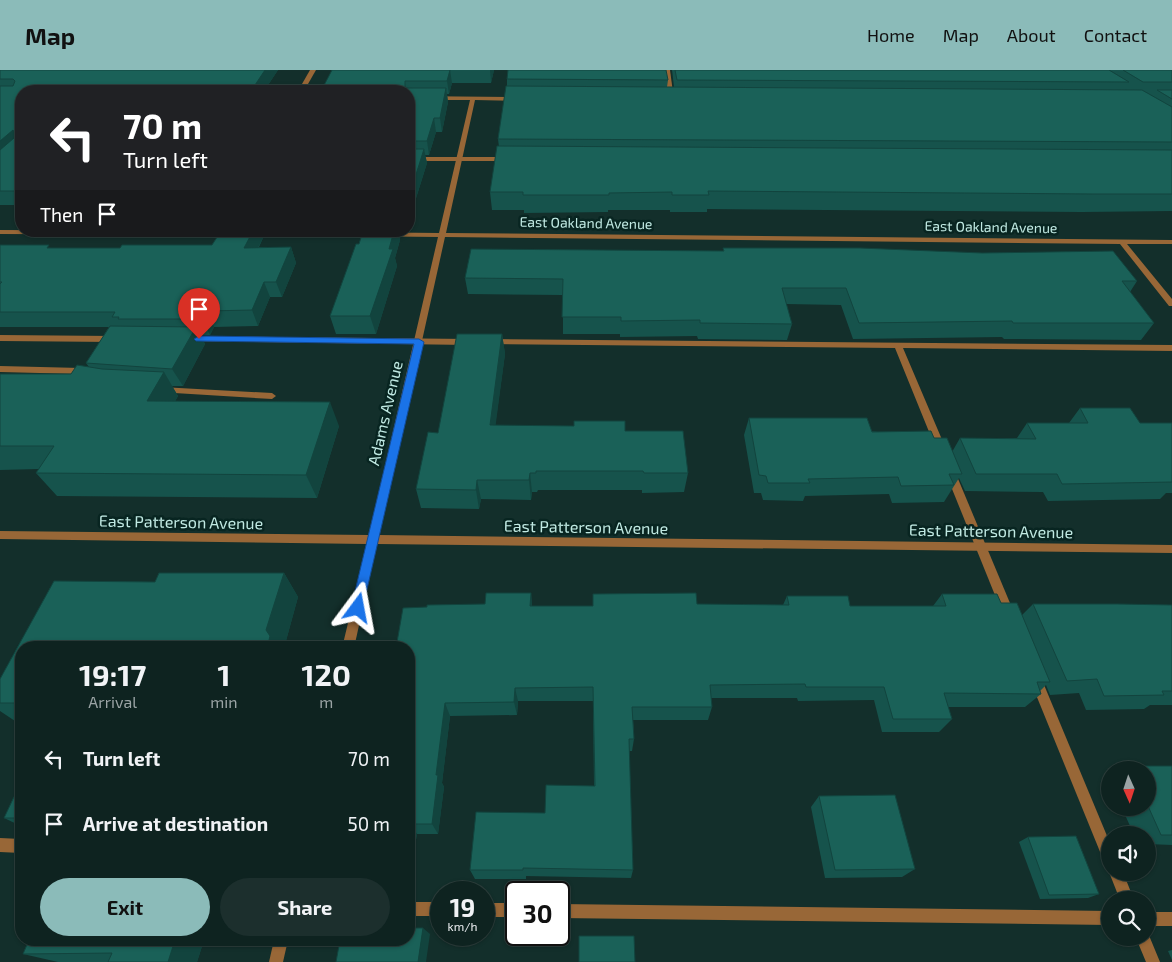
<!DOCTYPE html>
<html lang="en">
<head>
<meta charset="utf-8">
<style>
	:root { --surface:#0e2320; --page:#1c2f2d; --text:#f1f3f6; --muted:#9ba4a5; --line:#2e403e; --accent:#8bbbb9 }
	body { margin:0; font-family:"Exo 2",sans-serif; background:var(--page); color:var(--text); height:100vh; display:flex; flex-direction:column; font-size:19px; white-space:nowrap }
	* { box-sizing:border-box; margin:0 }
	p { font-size:16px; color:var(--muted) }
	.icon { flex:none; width:28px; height:28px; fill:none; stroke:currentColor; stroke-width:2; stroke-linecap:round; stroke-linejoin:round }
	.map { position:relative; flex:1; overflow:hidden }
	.sheet { position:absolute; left:15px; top:571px; width:400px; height:305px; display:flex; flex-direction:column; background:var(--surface); border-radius:20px; box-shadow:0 1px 4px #0004,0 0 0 1px var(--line) }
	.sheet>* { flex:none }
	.banner { position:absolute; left:15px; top:15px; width:400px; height:152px; border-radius:20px; box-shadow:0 1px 4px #0004,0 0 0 1px var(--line); background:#202124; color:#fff; overflow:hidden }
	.needle { width:32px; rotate:177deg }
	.tools { position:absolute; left:1101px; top:691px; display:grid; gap:10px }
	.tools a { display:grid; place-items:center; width:55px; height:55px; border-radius:50%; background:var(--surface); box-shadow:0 1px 4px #0004,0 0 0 1px var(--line); font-size:25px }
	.speed { position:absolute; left:430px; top:811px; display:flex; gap:10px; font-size:25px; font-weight:700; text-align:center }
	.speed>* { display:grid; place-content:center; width:65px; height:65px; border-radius:50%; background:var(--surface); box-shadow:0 1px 4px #0004,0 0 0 1px var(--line); line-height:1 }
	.speed small { font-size:12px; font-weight:400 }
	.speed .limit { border:2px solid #111; border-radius:8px; background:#fff; color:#111 }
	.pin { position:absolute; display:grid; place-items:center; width:42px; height:42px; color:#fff; margin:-51px -21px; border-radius:50% 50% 50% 0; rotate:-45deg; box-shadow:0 0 5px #0007 }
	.pin .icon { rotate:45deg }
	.me { position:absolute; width:55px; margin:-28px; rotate:13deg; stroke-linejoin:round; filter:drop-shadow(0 0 4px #0008) }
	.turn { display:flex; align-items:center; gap:18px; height:105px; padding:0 25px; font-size:22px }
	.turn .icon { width:65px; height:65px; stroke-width:2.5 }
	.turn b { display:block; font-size:35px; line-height:42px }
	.then { display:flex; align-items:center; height:48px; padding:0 25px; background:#0003; gap:10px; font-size:19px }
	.eta { display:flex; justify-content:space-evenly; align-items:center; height:85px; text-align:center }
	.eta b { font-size:30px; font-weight:700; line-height:35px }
	.action { display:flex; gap:10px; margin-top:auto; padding:10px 25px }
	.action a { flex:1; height:58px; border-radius:30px; background:var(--accent); color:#111; font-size:20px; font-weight:700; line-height:58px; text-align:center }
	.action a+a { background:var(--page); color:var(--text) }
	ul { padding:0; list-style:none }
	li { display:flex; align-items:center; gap:15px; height:65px; padding:0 25px }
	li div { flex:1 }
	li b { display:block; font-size:19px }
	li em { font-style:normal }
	header { display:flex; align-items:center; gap:30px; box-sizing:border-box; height:70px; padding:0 25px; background:var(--accent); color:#111 }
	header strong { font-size:24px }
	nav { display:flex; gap:28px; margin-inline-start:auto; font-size:18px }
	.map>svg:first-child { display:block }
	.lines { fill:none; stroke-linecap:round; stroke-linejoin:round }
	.lane { fill:#986737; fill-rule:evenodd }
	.street { fill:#986737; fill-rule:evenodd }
	.wall { fill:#16534c }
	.shaded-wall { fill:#12443e }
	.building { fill:#1a6158; stroke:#12443e }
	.route { fill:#1a73e8; stroke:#114b97 }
	.labels { text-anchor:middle; stroke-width:5; stroke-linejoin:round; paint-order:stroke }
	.far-street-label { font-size:14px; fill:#c1eae3; stroke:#082521 }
	.street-label { font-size:16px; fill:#c1eae3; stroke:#082521 }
</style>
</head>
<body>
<header>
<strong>Map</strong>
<nav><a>Home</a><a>Map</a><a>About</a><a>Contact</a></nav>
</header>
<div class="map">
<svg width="1172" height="892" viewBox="0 0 1172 892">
	<rect width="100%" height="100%" fill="#132f2b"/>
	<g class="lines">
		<g class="lane">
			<polygon points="664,0 670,0 674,30 669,29"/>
			<polygon points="409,87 509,87 512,89 509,91 409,91"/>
			<polygon points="0,265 114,266 118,269 114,272 0,271"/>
			<polygon points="191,266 469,269 473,272 469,275 188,271 187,269"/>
			<polygon points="491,269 1172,275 1172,281 903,278 946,379 941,382 936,379 895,278 488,274 487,272"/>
			<polygon points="0,296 81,298 84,299 88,305 84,308 79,304 0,302"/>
			<polygon points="161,317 272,323 276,326 272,329 158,322 157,320 158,318"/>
			<polygon points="951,400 956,404 1015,545 1013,548 1009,550 1005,548 1003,545 946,404"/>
			<polygon points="1036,605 1040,606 1042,610 1110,773 1110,796 1105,794 1030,610 1032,606"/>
			<polygon points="0,768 21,769 21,783 0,782"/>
			<polygon points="1110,800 1110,802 1123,802 1134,830 1120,830 1109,802"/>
			<rect x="409" y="832" width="32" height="14"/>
			<rect x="484" y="833" width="32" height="14"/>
			<polygon points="559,834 1110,841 1110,855 559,848"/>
			<rect x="1148" y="842" width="24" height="14"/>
			<polygon points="1148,863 1160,892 1146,892 1136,868 1148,868"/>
		</g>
		<g class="street">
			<polygon points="310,0 316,0 304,21 298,21"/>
			<polygon points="409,26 516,27 519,29 516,31 475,30 446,163 1172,170 1172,174 1127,174 1172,229 1172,236 1169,236 1120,174 445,167 379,465 1172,475 1172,483 377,474 354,578 342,578 367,474 0,469 0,461 369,465 438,167 248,165 245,163 247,161 439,163 470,30 409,30"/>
			<polygon points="0,160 232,161 234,163 231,165 0,164"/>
			<polygon points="274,870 288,870 283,892 269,892"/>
		</g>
	</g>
	<g class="wall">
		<polygon points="0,0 278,0 264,21 21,21 21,135 0,135"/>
		<polygon points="332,0 494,0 491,13 452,13 449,24 447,24 448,32 442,62 436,62 429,85 425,85 427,93 412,141 409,141 409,21"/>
		<polygon points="672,0 1172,0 1172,141 1082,142 707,139 707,142 670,142 670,140 608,140 608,142 524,143 524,140 492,140 490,122 499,77 498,69 507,16 507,9 668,10 667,17 674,17"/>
		<polygon points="221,161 261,161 263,168 259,177 291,177 296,193 282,227 270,227 258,256 214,257 210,265 200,265 205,274 183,316 172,316 178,326 175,331 339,356 317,428 57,426 36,403 39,399 0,400 0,304 71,304 89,297 86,293 109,257 0,257 0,175 52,178 120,178 212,175"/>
		<polygon points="363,161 402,161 398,162 400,170 395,188 397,196 376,264 336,264 330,246 359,174"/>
		<polygon points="723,178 1137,211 1130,222 1154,253 1141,270 1004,269 1002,267 853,269 841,235 786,234 792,254 787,270 698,269 697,266 620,267 620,264 563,264 563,225 468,224 465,208 723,181"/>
		<polygon points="502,264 505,284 495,356 625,361 688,403 684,422 642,423 642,420 538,420 537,422 532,422 531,430 481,429 479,439 421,438 416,419 438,363"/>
		<polygon points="1080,338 1140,353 1172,353 1172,423 1166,423 1160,429 1048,431 1043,422 965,421 959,408 944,432 892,433 889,424 805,426 803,431 763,430 761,423 754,423 744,365 749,348 934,368 952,382 960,368 1017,368 1027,353 1069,353"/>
		<polygon points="159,503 284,503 298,527 284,578 21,578 21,653 18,653 0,641 0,609 54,511 155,512"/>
		<polygon points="531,523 532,536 593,536 593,524 697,534 783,535 787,526 850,536 933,536 942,524 1001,533 1022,545 1033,534 1172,535 1172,635 1150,635 1144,639 1086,640 1079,623 1050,625 1046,615 1040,621 1041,624 1025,637 948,637 952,649 939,662 882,662 874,630 798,631 797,628 711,628 712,637 708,650 633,650 634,669 632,681 629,681 633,800 631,808 526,806 526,809 475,809 470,800 545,743 594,716 593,631 518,631 517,645 450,646 442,713 444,717 438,764 417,764 412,792 409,792 409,578 485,534"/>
		<polygon points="1129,696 1172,696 1172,775 1148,774 1148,765 1134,765 1122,738 1148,738 1148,700 1123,700"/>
		<polygon points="21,712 21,756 4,748"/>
		<polygon points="819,726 915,799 902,807 825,808 811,737"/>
		<polygon points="1028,767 1099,824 1088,828 1040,829 1019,772"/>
		<polygon points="29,870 204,870 197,892 58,892 23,884"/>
		<polygon points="1172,880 1172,890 1168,881"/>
	</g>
	<g class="shaded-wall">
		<polygon points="265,0 278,0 264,21 251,21"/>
		<polygon points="450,0 452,13 449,24 447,11"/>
		<polygon points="490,0 494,0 491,13"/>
		<polygon points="446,18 448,32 442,62 440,48"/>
		<polygon points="434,48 436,62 429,85 427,71"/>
		<polygon points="13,60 21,74 0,93 0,71"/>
		<polygon points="424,79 427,93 412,141 409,127"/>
		<polygon points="253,161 261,161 263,168 250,193 244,178"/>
		<polygon points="394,161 398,161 400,170 395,188 397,196 376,264 370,246"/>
		<polygon points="291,177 296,193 282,227 276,212"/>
		<polygon points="264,212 270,227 258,256 252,240"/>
		<polygon points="207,241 214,257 210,265 202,249"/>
		<polygon points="196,257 205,274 183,316 172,299"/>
		<polygon points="502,264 505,284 493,375 490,355"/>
		<polygon points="164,302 178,326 163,355 147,331"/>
		<polygon points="330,332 339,356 317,428 306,405"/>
		<polygon points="530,403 532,422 531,430 529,410"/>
		<polygon points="477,410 481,429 479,439 476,420"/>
		<polygon points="284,503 298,527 284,578 267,578 266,560"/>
		<polygon points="531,523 532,538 530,536"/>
		<polygon points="515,618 518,631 517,645 514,632"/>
		<polygon points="445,633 450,646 442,713 444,717 438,764 432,754 436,705"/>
		<polygon points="410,754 417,764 412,792 409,787 409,761"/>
		<polygon points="423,858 430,864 426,892 418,892"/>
		<polygon points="175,870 204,870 197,892 168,892"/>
	</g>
	<g class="building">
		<polygon points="0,0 265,0 251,21 21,21 21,121 0,121 0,80 14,68 14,62 13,60 0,71 0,16 13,16 15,11 13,9 0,9"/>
		<polygon points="332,0 450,0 447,11 405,11 405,17 407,18 446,18 440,48 434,48 427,71 409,71 409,21 321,21"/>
		<polygon points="508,0 666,0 668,10 507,9"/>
		<polygon points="675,0 1109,0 1129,12 677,10"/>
		<polygon points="1123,0 1172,0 1172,12 1143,12"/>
		<polygon points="506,16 1142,20 1172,37 1172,72 498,69"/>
		<polygon points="1157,20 1172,20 1172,29"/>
		<polygon points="497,76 1172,80 1172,124 1092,124 708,121 709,125 672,125 672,122 609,123 609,125 523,125 523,122 490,122"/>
		<polygon points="409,79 424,79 409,127"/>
		<polygon points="221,161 253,161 244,178 291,177 276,212 264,212 252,240 207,241 202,249 118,249 119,247 112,247 115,242 0,242 0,214 2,212 0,212 0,175 49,175 47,178 120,178 122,175 212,175"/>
		<polygon points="363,161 394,161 389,179 393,179 370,246 330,246 356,174 359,174"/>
		<polygon points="723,178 860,178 982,183 1113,181 1137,211 1122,211 1154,253 1013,253 1012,251 859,253 846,218 782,218 792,254 700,253 700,250 621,251 621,247 562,247 563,209 465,208 471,179 724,181"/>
		<polygon points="110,256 196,257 172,299 86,293"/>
		<polygon points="457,264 502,264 490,355 574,356 574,351 625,351 625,361 683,361 688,403 644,403 643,401 536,401 536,403 530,403 529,410 477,410 476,420 416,419 428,362 438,363"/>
		<polygon points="77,295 102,299 164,302 147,331 330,332 306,405 36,403 54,376 0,376 0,304 71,304"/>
		<polygon points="1080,338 1130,338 1140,353 1172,353 1172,412 1062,414 1057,404 976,404 960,368 1036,369 1027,353 1088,353"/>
		<polygon points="749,348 867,348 872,362 931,361 934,368 947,368 962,404 949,404 954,415 901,416 898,407 808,409 810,413 768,413 766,406 759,405"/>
		<polygon points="159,503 284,503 266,560 270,566 267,578 21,578 21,633 0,633 0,609 54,511 155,512"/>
		<polygon points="486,523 531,523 530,536 593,536 593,524 696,523 697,534 789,535 787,526 848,526 850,536 946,536 942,524 997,524 1001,533 1017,533 1050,612 1037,612 1041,624 944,623 952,649 893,649 884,617 806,617 805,614 710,615 712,637 632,637 634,669 629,669 633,800 523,798 523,800 470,800 476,742 545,743 546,715 595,716 593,617 515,618 514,632 445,633 436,705 438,705 432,754 410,754 409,761 409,578 396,578 403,538 427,537 427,535 485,534"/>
		<polygon points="1033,534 1118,534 1172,535 1172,621 1162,621 1164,625 1104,626 1097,609 1067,611"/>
		<polygon points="1129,696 1172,696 1172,765 1161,765 1148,736 1148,700 1131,700"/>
		<polygon points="21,712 21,748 4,748"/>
		<polygon points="895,725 915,799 835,800 819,726"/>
		<polygon points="1076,766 1099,824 1049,825 1028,767"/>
		<polygon points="409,858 423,858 418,892 336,892 340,870 409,870"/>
		<polygon points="579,866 634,866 635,892 579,892"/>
		<polygon points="29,870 175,870 168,892 108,892 112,883 23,884"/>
	</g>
	<polygon class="route" points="199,266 419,269 424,272 362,541 358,543 353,541 351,538 414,274 196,271 194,269"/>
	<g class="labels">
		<g class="far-street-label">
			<text transform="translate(586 153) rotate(1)" y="5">East Oakland Avenue</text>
			<text transform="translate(991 157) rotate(1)" y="5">East Oakland Avenue</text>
		</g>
		<g class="street-label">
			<text transform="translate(385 343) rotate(-77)" y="6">Adams Avenue</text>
			<text transform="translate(181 452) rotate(1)" y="6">East Patterson Avenue</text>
			<text transform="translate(586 457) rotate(1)" y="6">East Patterson Avenue</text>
			<text transform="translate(991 461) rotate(1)" y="6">East Patterson Avenue</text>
		</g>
	</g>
</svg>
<div class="tools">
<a><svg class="needle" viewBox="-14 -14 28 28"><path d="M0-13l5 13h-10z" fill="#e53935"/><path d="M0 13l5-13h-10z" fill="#9ba4a5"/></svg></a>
<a><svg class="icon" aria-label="sound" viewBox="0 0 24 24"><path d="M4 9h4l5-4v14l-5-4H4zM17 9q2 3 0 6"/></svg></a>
<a><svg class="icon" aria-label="search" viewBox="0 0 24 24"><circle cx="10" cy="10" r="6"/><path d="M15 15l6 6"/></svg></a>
</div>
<div class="speed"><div>19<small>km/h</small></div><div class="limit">30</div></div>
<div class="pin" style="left:199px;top:269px;background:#d93025"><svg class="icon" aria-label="arrive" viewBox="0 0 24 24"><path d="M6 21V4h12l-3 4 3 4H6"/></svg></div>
<svg class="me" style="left:358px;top:538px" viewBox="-20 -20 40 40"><path d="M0-17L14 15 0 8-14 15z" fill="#1a73e8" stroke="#fff" stroke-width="4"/></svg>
<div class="banner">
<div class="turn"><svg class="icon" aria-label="left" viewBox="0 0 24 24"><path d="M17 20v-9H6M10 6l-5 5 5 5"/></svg><div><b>70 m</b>Turn left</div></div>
<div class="then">Then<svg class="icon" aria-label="arrive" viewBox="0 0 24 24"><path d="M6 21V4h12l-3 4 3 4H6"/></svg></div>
</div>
<section class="sheet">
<div class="eta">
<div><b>19:17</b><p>Arrival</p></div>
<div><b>1</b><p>min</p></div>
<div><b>120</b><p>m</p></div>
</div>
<ul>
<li><svg class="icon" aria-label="left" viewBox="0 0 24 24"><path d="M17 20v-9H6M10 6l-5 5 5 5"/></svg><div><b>Turn left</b></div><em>70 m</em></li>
<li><svg class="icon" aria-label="arrive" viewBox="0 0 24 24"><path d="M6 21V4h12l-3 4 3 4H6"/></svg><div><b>Arrive at destination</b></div><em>50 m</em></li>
</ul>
<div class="action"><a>Exit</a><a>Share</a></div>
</section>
</div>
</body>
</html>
